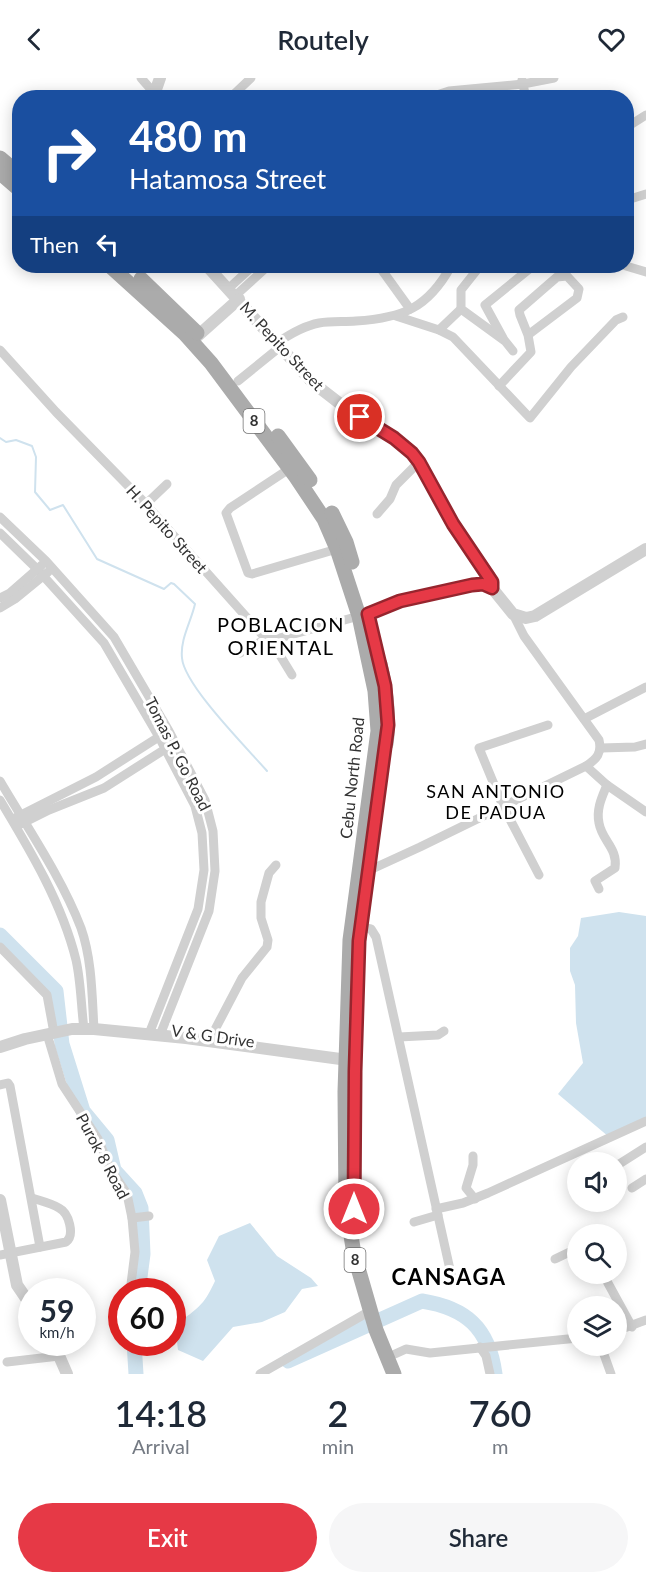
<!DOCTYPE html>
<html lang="en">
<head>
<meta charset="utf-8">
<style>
	:root { --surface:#fff; --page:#f6f6f7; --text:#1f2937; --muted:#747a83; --accent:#e63946 }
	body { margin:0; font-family:Lato,sans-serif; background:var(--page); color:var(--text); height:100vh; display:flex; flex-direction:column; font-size:22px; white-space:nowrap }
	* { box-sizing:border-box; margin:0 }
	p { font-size:20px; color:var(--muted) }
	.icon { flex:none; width:33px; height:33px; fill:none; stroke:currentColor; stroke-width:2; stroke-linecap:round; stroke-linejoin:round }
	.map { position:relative; height:1296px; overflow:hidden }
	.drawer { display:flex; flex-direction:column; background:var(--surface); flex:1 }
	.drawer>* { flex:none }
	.top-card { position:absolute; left:12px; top:12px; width:622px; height:183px; border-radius:24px; box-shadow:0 3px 15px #0003; background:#1a4fa0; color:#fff; overflow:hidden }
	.controls { position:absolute; left:567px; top:1074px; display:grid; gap:12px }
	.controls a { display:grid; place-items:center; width:60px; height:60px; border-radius:50%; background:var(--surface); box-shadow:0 3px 15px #0003; font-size:30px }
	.speed { position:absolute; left:18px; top:1200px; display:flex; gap:12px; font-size:30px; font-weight:700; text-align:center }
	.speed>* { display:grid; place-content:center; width:78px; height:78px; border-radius:50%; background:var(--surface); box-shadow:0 3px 15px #0003; line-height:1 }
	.speed small { font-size:15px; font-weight:400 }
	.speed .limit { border:9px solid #d22; background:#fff; color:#111 }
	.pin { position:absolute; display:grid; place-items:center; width:51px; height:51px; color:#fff; margin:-26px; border:3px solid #fff; border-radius:50%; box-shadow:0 2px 6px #0007 }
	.me { position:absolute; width:66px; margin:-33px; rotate:0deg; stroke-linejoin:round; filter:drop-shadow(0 0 4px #0008) }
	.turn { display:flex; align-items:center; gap:21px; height:126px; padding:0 18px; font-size:27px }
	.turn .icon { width:78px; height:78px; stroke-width:2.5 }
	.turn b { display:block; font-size:42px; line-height:51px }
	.then { display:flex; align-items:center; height:57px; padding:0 18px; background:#0003; gap:12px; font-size:22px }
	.eta { display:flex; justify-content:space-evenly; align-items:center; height:102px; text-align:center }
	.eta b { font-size:36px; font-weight:600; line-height:42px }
	.button { display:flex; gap:12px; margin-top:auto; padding:12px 18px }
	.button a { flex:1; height:69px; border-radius:36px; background:var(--accent); color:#fff; font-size:24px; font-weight:600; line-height:69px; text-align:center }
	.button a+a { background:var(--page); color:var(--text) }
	header { display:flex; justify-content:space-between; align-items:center; height:78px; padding:0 18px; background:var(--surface); font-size:27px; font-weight:600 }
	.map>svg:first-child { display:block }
	.water { fill:#cfe2ee }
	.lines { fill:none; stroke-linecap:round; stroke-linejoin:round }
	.stream { stroke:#cfe2ee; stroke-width:2 }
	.river { stroke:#cfe2ee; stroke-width:15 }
	.minor { stroke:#d0d0d0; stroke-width:9 }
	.tertiary { stroke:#d0d0d0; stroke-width:12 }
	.primary { stroke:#ababab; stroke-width:15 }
	.route-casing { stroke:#96252e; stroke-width:15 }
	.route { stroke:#e63946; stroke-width:10 }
	.labels { text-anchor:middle; stroke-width:6; stroke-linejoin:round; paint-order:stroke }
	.shield { fill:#fff; stroke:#707070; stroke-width:1.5 }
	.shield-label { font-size:15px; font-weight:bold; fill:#333 }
	.street-label { font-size:16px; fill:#333; stroke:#fff }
	.neighbourhood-label { font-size:18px; letter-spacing:1.5px; fill:#000; stroke:#fff }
	.quarter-label { font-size:20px; letter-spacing:1.5px; fill:#000; stroke:#fff }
	.district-label { font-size:22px; font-weight:bold; letter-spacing:1.5px; fill:#000; stroke:#fff }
</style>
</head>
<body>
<header><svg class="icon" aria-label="back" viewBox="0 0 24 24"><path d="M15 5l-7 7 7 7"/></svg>Routely<svg class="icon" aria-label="heart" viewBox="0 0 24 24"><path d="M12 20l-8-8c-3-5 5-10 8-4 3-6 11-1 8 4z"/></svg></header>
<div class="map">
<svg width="646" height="1296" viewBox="0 0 646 1296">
	<rect width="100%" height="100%" fill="#fff"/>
	<g class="water">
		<polygon points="619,834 646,838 646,1042 609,1059 558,1016 583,985 576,945 575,907 570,893 570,870 578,858 581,840"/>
		<path d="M250,1145L277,1178L311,1200L318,1208L302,1211L285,1234L262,1244L233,1249L203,1283L178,1272C173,1237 185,1245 203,1224C208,1218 212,1209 215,1203L207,1182L219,1158Z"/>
	</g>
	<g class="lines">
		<path class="stream" d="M0,360L6,364L16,362L32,368L36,379L35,414L50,432L63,427L97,481L164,511L171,505L174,506L195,526C191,544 180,561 182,580C184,607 247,670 267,693"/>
		<g class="river">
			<polyline points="0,857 56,913 62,966 83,1033 107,1062 114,1092 135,1115 141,1130 143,1176 138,1214"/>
			<polyline points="134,1264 136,1296"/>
			<path d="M288,1283L422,1223C466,1230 489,1250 495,1296"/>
		</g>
		<g class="minor">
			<polyline points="141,0 155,16"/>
			<polyline points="522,2 526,20"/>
			<polyline points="230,20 251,0"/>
			<polyline points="428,20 449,13 523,6 554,0"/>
			<polyline points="627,49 646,37"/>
			<polyline points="627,122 646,116"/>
			<polyline points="379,188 410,231"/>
			<polyline points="480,188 461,212 461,231 505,263 513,273"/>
			<polyline points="626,188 646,194"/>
			<polyline points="229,210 253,188"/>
			<polyline points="235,218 268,188"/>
			<polyline points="396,238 439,252 453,259 530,340 571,289 616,242 623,239"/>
			<polyline points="439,252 461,231"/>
			<polyline points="503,260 485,227 533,188"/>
			<path d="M277,265C290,256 303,248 319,245C331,243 344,244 356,243C403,240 428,230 451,188"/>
			<polyline points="0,272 56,334 142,422 266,561"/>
			<polyline points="238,303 280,269"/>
			<polyline points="499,308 531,274 528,257 577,220 579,211 567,198 557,199 519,232 520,237 528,257"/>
			<polyline points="289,391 230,430 226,435 248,495 252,496 337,471"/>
			<polyline points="146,426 167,406"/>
			<polyline points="377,436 390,421 396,407 419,384"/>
			<polyline points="0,439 46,483 114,559 169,653 205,722 213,753 215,793 209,833 160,957"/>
			<polyline points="0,455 37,491 104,565 159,659 195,728 202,755 204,792 198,831 149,956"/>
			<polyline points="0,520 10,515 42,487"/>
			<polyline points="0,530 15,521 48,494"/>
			<polyline points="270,561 292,597"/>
			<polyline points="240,575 266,561 276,561 359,538"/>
			<polyline points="584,641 646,609"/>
			<polyline points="601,670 635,669 646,666"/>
			<polyline points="586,688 607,707 646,734"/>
			<path d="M0,703C27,749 62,800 81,850C92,881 92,918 94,951"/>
			<path d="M0,722C30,772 62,825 76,882C81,904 81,928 84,951"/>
			<polyline points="15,740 96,699 165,655"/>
			<polyline points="21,746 49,732 104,710 170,668"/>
			<path d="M359,797L420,769L586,688C597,681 602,675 599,662L524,558L513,536"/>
			<polyline points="539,797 503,728 479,670 548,647"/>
			<path d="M599,811L595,803L615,790C618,770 602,763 599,745C596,731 602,719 607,707"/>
			<polyline points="361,849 371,851 376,859 451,1196"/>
			<polyline points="0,869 47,917 54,955"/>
			<polyline points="47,956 62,1006 98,1061 110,1090 127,1116 132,1140 135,1174 131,1206"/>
			<polyline points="399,959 438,957 444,953"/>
			<polyline points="209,963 242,900 267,869 268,862 261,840 261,824 269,795 276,787"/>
			<polyline points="0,1007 8,1005 10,1008 40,1169"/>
			<polyline points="473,1078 473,1087 466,1110 475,1121"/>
			<polyline points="616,1088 646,1069"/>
			<polyline points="632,1110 646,1101"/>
			<polyline points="436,1131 463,1125 488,1115 646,1043"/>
			<polyline points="132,1140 149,1138"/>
			<polyline points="414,1144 438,1137"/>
			<path d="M0,1177L66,1164C75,1157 69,1135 59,1130C51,1125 41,1123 32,1120"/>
			<polyline points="555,1181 578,1170"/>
			<polyline points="603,1196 632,1249"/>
			<polyline points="616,1253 646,1242"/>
			<polyline points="601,1268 611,1296"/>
			<polyline points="480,1269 486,1278 490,1296"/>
			<polyline points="395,1276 406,1271 430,1275 578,1260"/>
			<polyline points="7,1284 59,1278"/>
			<polyline points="260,1296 370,1233"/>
		</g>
		<g class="tertiary">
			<polyline points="153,20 160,0"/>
			<polyline points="207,188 312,304 343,328 394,360 412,375 419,384 453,446 489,497 492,510 513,536 526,540 535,538 646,471"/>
			<polyline points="193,262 239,221"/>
			<polyline points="359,538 400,523 472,507 483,506 492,510"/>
			<polyline points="0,969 25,961 72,951 94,951 186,960 355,983"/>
			<polyline points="0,1122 17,1207 32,1229"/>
			<polyline points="53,1264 67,1296"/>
		</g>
		<g class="primary">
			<polyline points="0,80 20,97"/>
			<polyline points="0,95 20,112"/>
			<polyline points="110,188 185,256 211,285 296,399 324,441 337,471 359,538 375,613 378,653 350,862 345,1014 346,1127 354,1176 376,1252 394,1296"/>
			<polyline points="141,201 197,255"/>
			<polyline points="278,358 310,402"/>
			<polyline points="332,435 346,464 352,484"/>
			<path d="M380,586C386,612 390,639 386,666"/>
		</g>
	</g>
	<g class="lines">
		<g class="route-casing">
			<polyline id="route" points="354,1131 355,993 359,863 388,647 385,608 368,536 400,523 472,507 483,506 492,510 492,504 453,446 419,384 412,375 394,360 360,339"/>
		</g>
		<use href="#route" class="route"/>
	</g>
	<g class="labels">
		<g class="shield">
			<rect x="243.5" y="331" width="21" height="24" rx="4.5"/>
			<rect x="344.5" y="1170" width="21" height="24" rx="4.5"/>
		</g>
		<g class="shield-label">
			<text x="254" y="348">8</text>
			<text x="355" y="1187">8</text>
		</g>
		<g class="street-label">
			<text transform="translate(282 268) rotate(47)" y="6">M. Pepito Street</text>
			<text transform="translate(167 451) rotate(48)" y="6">H. Pepito Street</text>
			<text transform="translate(178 676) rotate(63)" y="6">Tomas P. Go Road</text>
			<text transform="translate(352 700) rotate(-84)" y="6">Cebu North Road</text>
			<text transform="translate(213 958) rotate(8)" y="6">V &amp; G Drive</text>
			<text transform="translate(103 1078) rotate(62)" y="6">Purok 8 Road</text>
		</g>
		<g class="neighbourhood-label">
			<text x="496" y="720">SAN ANTONIO<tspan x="496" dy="21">DE PADUA</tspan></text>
		</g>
		<g class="quarter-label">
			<text x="281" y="554">POBLACION<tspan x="281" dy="23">ORIENTAL</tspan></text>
		</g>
		<g class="district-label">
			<text x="449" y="1207">CANSAGA</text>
		</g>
	</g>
</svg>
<div class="controls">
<a><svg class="icon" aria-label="sound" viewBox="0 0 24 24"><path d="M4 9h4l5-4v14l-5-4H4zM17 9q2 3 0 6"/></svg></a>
<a><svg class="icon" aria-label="search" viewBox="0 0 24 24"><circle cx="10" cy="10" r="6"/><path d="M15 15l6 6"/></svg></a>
<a><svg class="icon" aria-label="layers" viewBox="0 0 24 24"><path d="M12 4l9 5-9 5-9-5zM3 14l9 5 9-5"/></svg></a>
</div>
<div class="speed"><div>59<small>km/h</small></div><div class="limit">60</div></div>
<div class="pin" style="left:360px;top:339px;background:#d93025"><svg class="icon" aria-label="arrive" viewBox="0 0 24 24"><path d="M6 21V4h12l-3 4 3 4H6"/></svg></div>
<svg class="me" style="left:354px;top:1131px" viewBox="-20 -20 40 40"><circle r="17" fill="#e63946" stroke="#fff" stroke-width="3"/><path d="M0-11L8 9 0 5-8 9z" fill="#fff"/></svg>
<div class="top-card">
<div class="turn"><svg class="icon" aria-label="right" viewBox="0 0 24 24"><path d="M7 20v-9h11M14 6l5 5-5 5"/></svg><div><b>480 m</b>Hatamosa Street</div></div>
<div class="then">Then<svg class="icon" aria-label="left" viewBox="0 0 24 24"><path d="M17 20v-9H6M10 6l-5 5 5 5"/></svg></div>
</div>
</div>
<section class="drawer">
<div class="eta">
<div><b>14:18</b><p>Arrival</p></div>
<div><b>2</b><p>min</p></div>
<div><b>760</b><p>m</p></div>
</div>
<div class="button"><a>Exit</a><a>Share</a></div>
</section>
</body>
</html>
